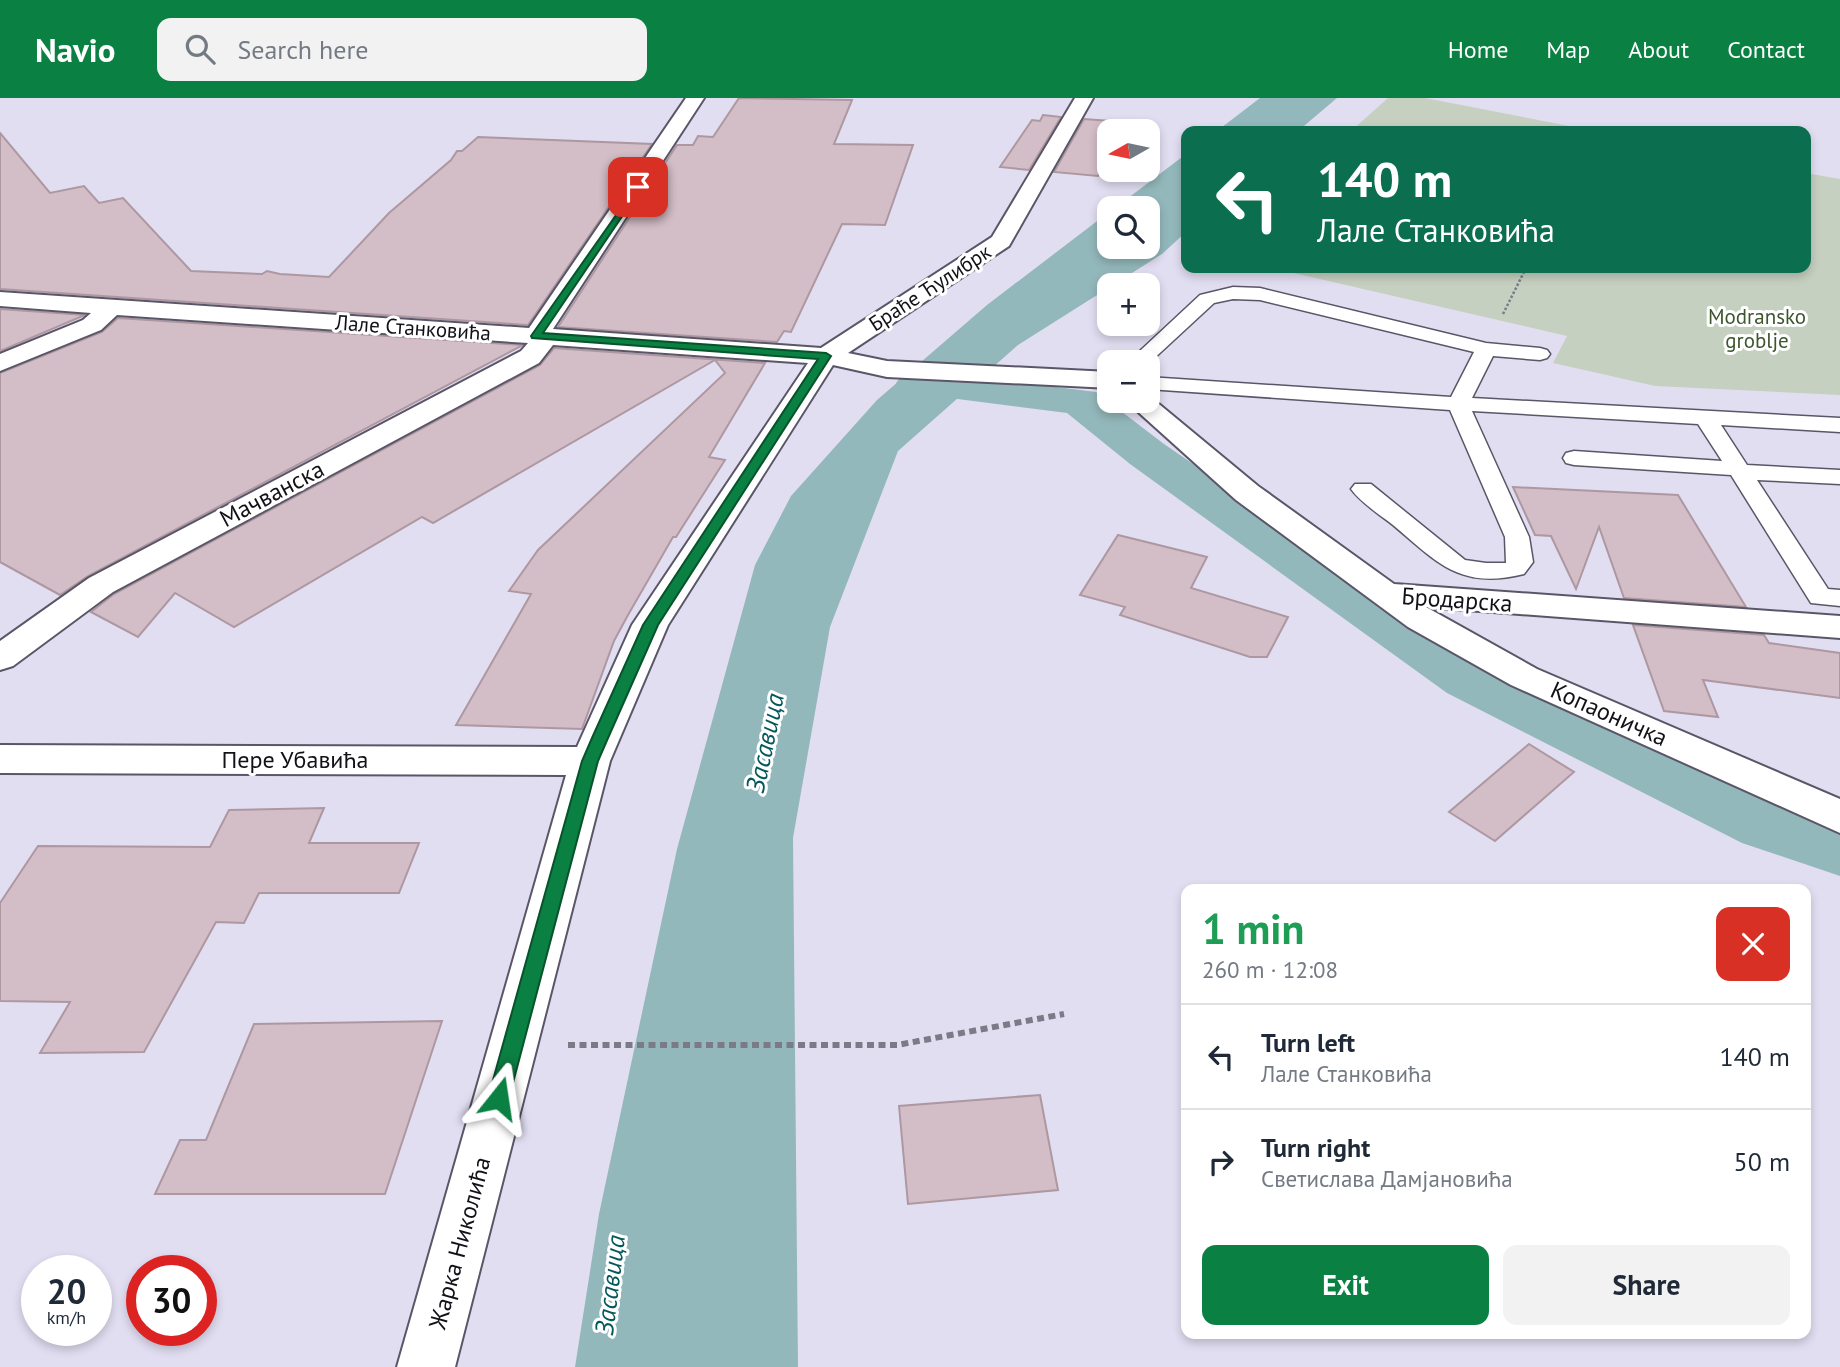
<!DOCTYPE html>
<html lang="en">
<head>
<meta charset="utf-8">
<style>
	:root { --surface:#fff; --page:#f2f2f3; --text:#1f2937; --muted:#747a83; --line:#e0e1e3; --accent:#0b8043 }
	body { margin:0; font-family:"PT Sans",sans-serif; background:var(--page); color:var(--text); height:100vh; display:flex; flex-direction:column; font-size:26px; white-space:nowrap }
	* { box-sizing:border-box; margin:0 }
	p { font-size:23px; color:var(--muted) }
	.icon { flex:none; width:38px; height:38px; fill:none; stroke:currentColor; stroke-width:2; stroke-linecap:round; stroke-linejoin:round }
	.map { position:relative; flex:1; overflow:hidden }
	.drawer { position:absolute; left:1181px; top:786px; width:630px; height:455px; display:flex; flex-direction:column; background:var(--surface); border-radius:14px; box-shadow:0 4px 10px #0003 }
	.drawer>* { flex:none }
	.top-card { position:absolute; left:1181px; top:28px; width:630px; height:147px; border-radius:14px; box-shadow:0 4px 10px #0003; background:#0b6e4f; color:#fff; overflow:hidden }
	.needle { width:46px; rotate:261deg }
	.fabs { position:absolute; left:1097px; top:21px; display:grid; gap:14px }
	.fabs a { display:grid; place-items:center; width:63px; height:63px; border-radius:14px; background:var(--surface); box-shadow:0 4px 10px #0003; font-size:35px }
	.speed { position:absolute; left:21px; top:1157px; display:flex; gap:14px; font-size:35px; font-weight:700; text-align:center }
	.speed>* { display:grid; place-content:center; width:91px; height:91px; border-radius:50%; background:var(--surface); box-shadow:0 4px 10px #0003; line-height:1 }
	.speed small { font-size:18px; font-weight:400 }
	.speed .limit { border:10px solid #d22; background:#fff; color:#111 }
	.pin { position:absolute; display:grid; place-items:center; width:60px; height:60px; color:#fff; margin:-30px; border-radius:14px; box-shadow:0 4px 10px #0006 }
	.me { position:absolute; width:77px; margin:-38px; rotate:15deg; stroke-linejoin:round; filter:drop-shadow(0 0 5px #0008) }
	.turn { display:flex; align-items:center; gap:24px; height:147px; padding:0 21px; font-size:32px }
	.turn .icon { width:91px; height:91px; stroke-width:2.5 }
	.turn b { display:block; font-size:49px; line-height:60px }
	.round { display:grid; place-items:center; flex:none; width:74px; height:74px; border-radius:14px; background:var(--page) }
	.overview { display:flex; align-items:center; justify-content:space-between; height:119px; padding:0 21px }
	h1 { font-size:42px; font-weight:800; line-height:52px; color:#1e9e55 }
	.cta { display:flex; gap:14px; margin-top:auto; padding:14px 21px }
	.cta a { flex:1; height:80px; border-radius:14px; background:var(--accent); color:#fff; font-size:28px; font-weight:800; line-height:80px; text-align:center }
	.cta a+a { background:var(--page); color:var(--text) }
	ul { padding:0; list-style:none }
	li { display:flex; align-items:center; gap:21px; height:105px; padding:0 21px; border-top:2px solid var(--line) }
	li div { flex:1 }
	li b { display:block; font-size:26px }
	li em { font-style:normal }
	header { display:flex; align-items:center; gap:42px; box-sizing:border-box; height:98px; padding:0 35px; background:var(--accent); color:#fff }
	header strong { font-size:33px }
	nav { display:flex; gap:38px; margin-inline-start:auto; font-size:24px }
	.search { width:490px; height:63px; background:var(--page); display:flex; align-items:center; gap:18px; box-sizing:border-box; padding:0 24px; border-radius:14px; color:var(--muted); font-size:26px }
	.map>svg:first-child { display:block }
	.green { fill:#c6d0c1 }
	.water { fill:#93b8bb }
	.lines { fill:none; stroke-linecap:round; stroke-linejoin:round }
	.canal { fill:#93b8bb; fill-rule:evenodd }
	.building { fill:#d3bdc6; stroke:#ad98a1; stroke-width:2 }
	.lane-casing { stroke:#5a5667; stroke-width:3 }
	.street-casing { stroke:#5a5667; stroke-width:4 }
	.path-far1 { stroke:#7c7a87; stroke-width:2.5; stroke-dasharray:2.5 2; stroke-linecap:butt }
	.path { stroke:#7c7a87; stroke-width:6; stroke-dasharray:7 4.5; stroke-linecap:butt }
	.lane { fill:#fff; fill-rule:evenodd }
	.street { fill:#fff; fill-rule:evenodd }
	.route { fill:#0b8043; stroke:#07532c; stroke-width:2 }
	.labels { text-anchor:middle; stroke-width:6; stroke-linejoin:round; paint-order:stroke }
	.far-street-label { font-size:21px; fill:#121117; stroke:#fff }
	.far-park-label { font-size:21px; fill:#3d562e; stroke:#fff }
	.street-label { font-size:24px; fill:#121117; stroke:#fff }
	.water-label { font-size:26px; font-style:italic; fill:#03585c; stroke:#fff }
</style>
</head>
<body>
<header>
<strong>Navio</strong>
<div class="search"><svg class="icon" aria-label="search" viewBox="0 0 24 24"><circle cx="10" cy="10" r="6"/><path d="M15 15l6 6"/></svg>Search here</div>
<nav><a>Home</a><a>Map</a><a>About</a><a>Contact</a></nav>
</header>
<div class="map">
<svg width="1840" height="1269" viewBox="0 0 1840 1269">
	<rect width="100%" height="100%" fill="#e2def2"/>
	<g class="green">
		<polygon points="1388,0 1425,0 1595,33 1351,33"/>
		<polygon points="1806,75 1840,81 1840,297 1655,288 1553,265 1567,238 1272,170 1806,170"/>
	</g>
	<g class="water">
		<polygon points="1260,0 1337,0 1298,33 1217,33"/>
		<polygon points="1186,56 1186,134 1162,156 1018,247 898,353 830,529 793,740 798,1269 575,1269 599,1116 677,751 755,467 791,398 877,302 987,207 1109,114 1110,149 1148,149 1148,110 1115,110"/>
	</g>
	<g class="lines">
		<polygon class="canal" points="918,272 1096,294 1164,346 1489,569 1788,711 1840,727 1840,778 1742,745 1447,595 1130,366 1067,315 903,294 896,285 903,276"/>
	</g>
	<g class="building">
		<polygon points="739,0 852,2 834,46 913,47 885,127 842,126 791,234 784,233 777,244 558,229 677,47 693,47 698,38 713,39"/>
		<polygon points="1043,17 1061,19 1029,72 1000,69 1032,22 1040,23"/>
		<polygon points="1084,21 1110,23 1110,62 1098,78 1054,74"/>
		<polygon points="0,35 50,95 84,88 99,105 123,100 191,173 262,176 267,173 280,176 329,179 389,115 451,62 457,53 462,53 478,39 652,46 528,227 0,191"/>
		<polygon points="0,211 85,217 0,253"/>
		<polygon points="118,220 523,247 88,478 60,497 0,464 0,275 102,234"/>
		<polygon points="554,250 765,265 709,359 725,362 676,439 673,439 628,517 614,543 582,631 456,627 531,496 509,493 538,452 725,275 715,262 433,425 422,419 234,529 175,495 138,539 91,514 114,496 540,267"/>
		<polygon points="1513,389 1678,397 1746,509 1624,500 1599,429 1576,491 1551,438 1535,437"/>
		<polygon points="1118,437 1207,459 1191,490 1288,519 1267,559 1250,559 1120,517 1125,509 1080,497"/>
		<polygon points="1633,527 1764,537 1769,545 1840,555 1840,600 1703,582 1718,619 1664,613"/>
		<polygon points="1529,646 1574,674 1495,743 1449,714"/>
		<polygon points="324,710 309,745 419,745 399,795 259,795 244,825 216,824 144,954 40,955 70,904 0,903 0,805 38,748 210,749 229,712"/>
		<polygon points="442,923 385,1096 155,1096 180,1042 206,1042 254,926"/>
		<polygon points="1040,997 1058,1092 908,1106 899,1008"/>
	</g>
	<g class="lines">
		<g class="lane-casing">
			<path id="lane" d="M1233,189L1260,190L1486,245L1540,250L1547,252L1550,256L1547,260L1540,262L1493,258L1472,300L1840,320V334L1721,327L1747,367L1840,372V386L1757,382L1828,491L1840,492V508L1811,505L1731,377L1574,367L1566,365L1563,360L1566,355L1574,353L1722,363L1698,326L1472,313L1529,439L1533,464L1524,476C1460,492 1438,465 1393,427C1379,416 1361,405 1351,391L1355,386H1371L1465,462L1486,465H1506L1505,439L1450,312L1148,291V279L1451,299L1474,254L1260,202L1233,201L1214,205L1148,266L1128,264L1200,197Z"/>
		</g>
		<g class="street-casing">
			<g id="street">
				<polygon points="686,0 704,0 553,231 821,250 992,139 1075,0 1093,0 1009,148 848,255 887,263 1110,274 1110,290 887,279 833,267 668,527 610,663 455,1269 397,1269 566,677 0,675 0,647 577,649 632,527 808,265 553,247 539,265 113,494 13,568 0,572 0,543 89,480 521,253 528,245 117,217 101,232 0,273 0,256 83,222 91,215 0,208 0,194 529,230"/>
				<polygon points="1148,297 1258,388 1394,486 1840,518 1840,540 1426,509 1537,571 1840,701 1840,735 1511,587 1408,529 1236,402 1126,303 1148,303"/>
			</g>
		</g>
		<g class="path-far1">
			<polyline points="1540,33 1542,30"/>
			<polyline points="1503,216 1526,170"/>
		</g>
		<polyline class="path" points="568,947 897,947 1064,916"/>
		<use href="#lane" class="lane"/>
		<use href="#street" class="street"/>
	</g>
	<polygon class="route" points="638,86 642,89 543,235 826,255 831,258 658,527 608,640 598,663 509,1000 506,1007 499,1010 491,1007 488,1000 582,663 592,640 643,527 818,261 532,240 531,238"/>
	<g class="labels">
		<g class="far-street-label">
			<text transform="translate(930 190) rotate(-33)" y="7">Браће Ћулибрк</text>
			<text transform="translate(413 230) rotate(4)" y="7">Лале Станковића</text>
		</g>
		<g class="far-park-label">
			<text x="1757" y="226">Modransko<tspan x="1757" dy="24">groblje</tspan></text>
		</g>
		<g class="street-label">
			<text transform="translate(272 396) rotate(-28)" y="8">Мачванска</text>
			<text transform="translate(1457 502) rotate(4)" y="8">Бродарска</text>
			<text transform="translate(1609 616) rotate(24)" y="8">Копаоничка</text>
			<text x="295" y="670">Пере Убавића</text>
			<text transform="translate(460 1145) rotate(-75)" y="8">Жарка Николића</text>
		</g>
		<g class="water-label">
			<text transform="translate(765 645) rotate(-78)" y="9">Засавица</text>
			<text transform="translate(610 1187) rotate(-83)" y="9">Засавица</text>
		</g>
	</g>
</svg>
<div class="fabs">
<a><svg class="needle" viewBox="-14 -14 28 28"><path d="M0-13l5 13h-10z" fill="#e53935"/><path d="M0 13l5-13h-10z" fill="#747a83"/></svg></a>
<a><svg class="icon" aria-label="search" viewBox="0 0 24 24"><circle cx="10" cy="10" r="6"/><path d="M15 15l6 6"/></svg></a>
<a>+</a>
<a>−</a>
</div>
<div class="speed"><div>20<small>km/h</small></div><div class="limit">30</div></div>
<div class="pin" style="left:638px;top:89px;background:#d93025"><svg class="icon" aria-label="arrive" viewBox="0 0 24 24"><path d="M6 21V4h12l-3 4 3 4H6"/></svg></div>
<svg class="me" style="left:499px;top:1000px" viewBox="-20 -20 40 40"><path d="M0-17L14 15 0 8-14 15z" fill="#0b8043" stroke="#fff" stroke-width="4"/></svg>
<div class="top-card">
<div class="turn"><svg class="icon" aria-label="left" viewBox="0 0 24 24"><path d="M17 20v-9H6M10 6l-5 5 5 5"/></svg><div><b>140 m</b>Лале Станковића</div></div>
</div>
<section class="drawer">
<div class="overview"><div><h1>1 min</h1><p>260 m · 12:08</p></div><a class="round" style="background:#d93025;color:#fff"><svg class="icon" aria-label="close" viewBox="0 0 24 24"><path d="M6 6l12 12M18 6L6 18"/></svg></a></div>
<ul>
<li><svg class="icon" aria-label="left" viewBox="0 0 24 24"><path d="M17 20v-9H6M10 6l-5 5 5 5"/></svg><div><b>Turn left</b><p>Лале Станковића</p></div><em>140 m</em></li>
<li><svg class="icon" aria-label="right" viewBox="0 0 24 24"><path d="M7 20v-9h11M14 6l5 5-5 5"/></svg><div><b>Turn right</b><p>Светислава Дамјановића</p></div><em>50 m</em></li>
</ul>
<div class="cta"><a>Exit</a><a>Share</a></div>
</section>
</div>
</body>
</html>
